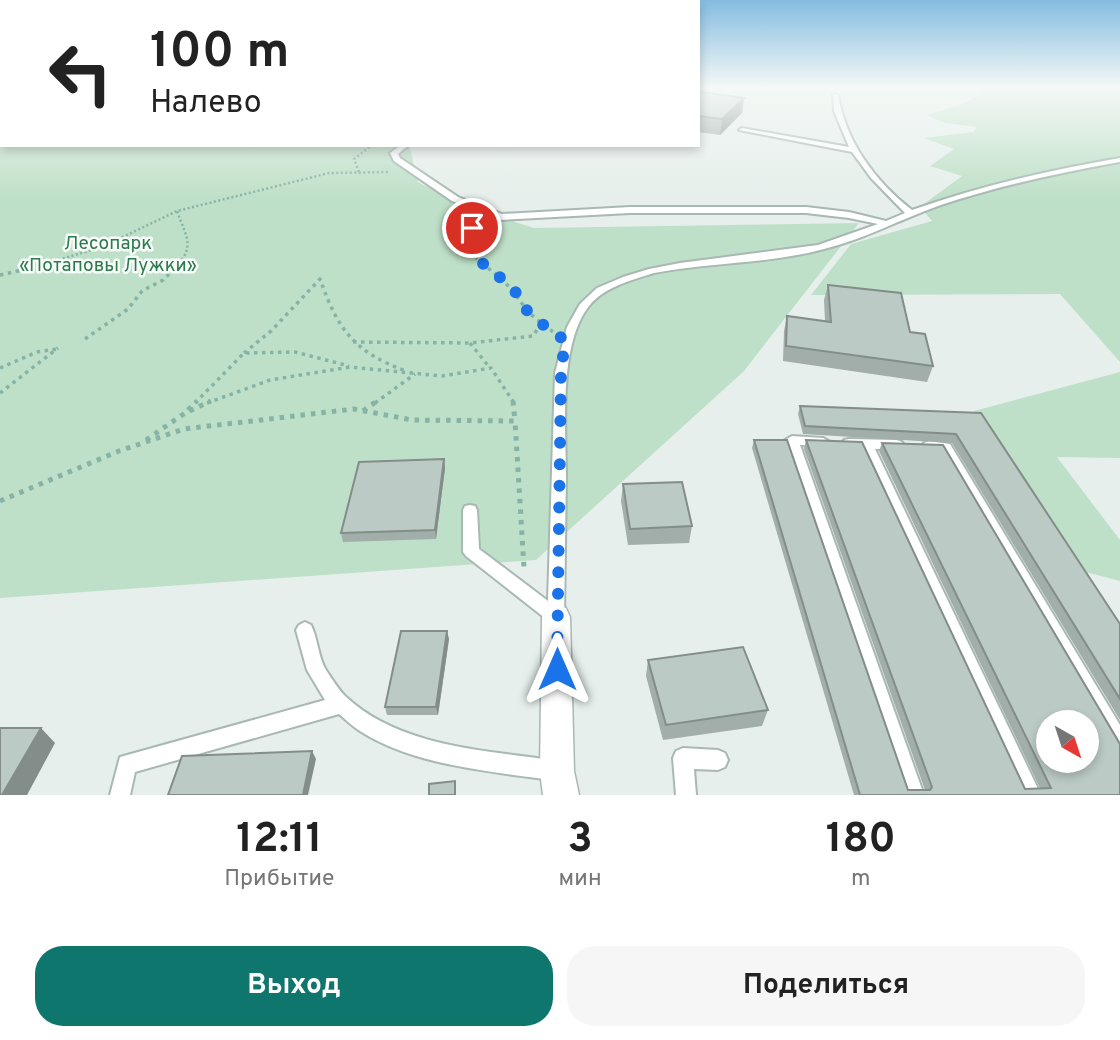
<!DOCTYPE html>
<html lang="ru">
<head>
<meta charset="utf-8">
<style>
	:root { --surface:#fff; --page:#f6f6f6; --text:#222; --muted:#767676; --accent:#0f766e }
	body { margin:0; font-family:Overpass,sans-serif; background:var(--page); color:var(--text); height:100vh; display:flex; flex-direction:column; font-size:26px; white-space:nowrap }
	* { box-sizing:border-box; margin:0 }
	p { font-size:23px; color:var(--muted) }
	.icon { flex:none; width:38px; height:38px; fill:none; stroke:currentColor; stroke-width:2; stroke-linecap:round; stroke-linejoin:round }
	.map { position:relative; height:795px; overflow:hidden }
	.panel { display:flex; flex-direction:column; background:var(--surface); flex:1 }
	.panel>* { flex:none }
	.banner { position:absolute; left:0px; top:0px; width:700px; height:147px; box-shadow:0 4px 10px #0003; background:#fff; color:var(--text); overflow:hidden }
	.needle { width:46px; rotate:141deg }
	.fabs { position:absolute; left:1036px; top:710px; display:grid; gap:14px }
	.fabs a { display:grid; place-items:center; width:63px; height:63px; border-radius:50%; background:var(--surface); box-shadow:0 4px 10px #0003; font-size:35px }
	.pin { position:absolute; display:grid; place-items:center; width:60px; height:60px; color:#fff; margin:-30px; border:4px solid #fff; border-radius:50%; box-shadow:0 2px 7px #0007 }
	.me { position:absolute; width:77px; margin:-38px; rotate:0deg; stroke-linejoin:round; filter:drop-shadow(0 0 5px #0008) }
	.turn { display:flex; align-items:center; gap:24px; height:147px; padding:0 35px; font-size:32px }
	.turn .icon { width:91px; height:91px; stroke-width:2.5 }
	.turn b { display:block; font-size:49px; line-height:60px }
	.eta { display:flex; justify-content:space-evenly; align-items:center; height:119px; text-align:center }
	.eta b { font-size:42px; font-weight:700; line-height:49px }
	.action { display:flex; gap:14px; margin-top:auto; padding:14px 35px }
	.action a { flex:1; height:80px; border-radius:28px; background:var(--accent); color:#fff; font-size:28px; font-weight:700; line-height:80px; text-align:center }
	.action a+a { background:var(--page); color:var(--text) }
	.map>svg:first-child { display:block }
	.green { fill:#bfe0c8 }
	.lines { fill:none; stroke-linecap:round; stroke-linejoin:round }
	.lane-casing { stroke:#a8b8b2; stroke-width:4 }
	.street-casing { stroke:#a8b8b2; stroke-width:3 }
	.path-far2 { stroke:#86b3a5; stroke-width:2.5; stroke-dasharray:2 2.5; stroke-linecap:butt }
	.path-far1 { stroke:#86b3a5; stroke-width:3.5; stroke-dasharray:3.5 4.5; stroke-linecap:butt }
	.path { stroke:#86b3a5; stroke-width:5; stroke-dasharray:4.5 6; stroke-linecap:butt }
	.lane { fill:#fff; fill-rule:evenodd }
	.street { fill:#fff; fill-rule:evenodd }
	.wall { fill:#a1aea9 }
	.shaded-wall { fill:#838d89 }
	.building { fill:#bbcac4; stroke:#838d89; stroke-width:2; fill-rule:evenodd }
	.route { stroke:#1a73e8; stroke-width:12; stroke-dasharray:0 21.6 }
	.labels { text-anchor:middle; stroke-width:5; stroke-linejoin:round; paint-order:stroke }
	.far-park-label { font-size:19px; fill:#2d7a4b; stroke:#f7fbf9 }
</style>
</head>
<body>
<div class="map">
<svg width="1120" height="795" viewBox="0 0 1120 795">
	<rect width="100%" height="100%" fill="#e6efeb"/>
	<g class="green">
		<polygon points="0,86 2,145 393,145 410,148 418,182 461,205 534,228 859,223 744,371 536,560 0,598"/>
		<path d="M1120,86V362L1060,294L811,295L851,244L932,221L920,207L962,176L930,166L954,149L924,138L974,132L977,127L945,123L927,115C943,109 976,104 984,87Z"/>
		<polygon points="1120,372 1120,458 1057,457 1120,540 1120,581 1078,570 974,411"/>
	</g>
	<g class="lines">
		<g class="lane-casing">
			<g id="lane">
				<path d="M833,94L838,95C846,142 875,181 912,210C980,186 1049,170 1120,158V162C1058,173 997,186 938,206C899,220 865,239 824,249C769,264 710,262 654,273C632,280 604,287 589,306C558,345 566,430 566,478C565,524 565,571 564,617L562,622L556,624L550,622L466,556L463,552V510L465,506L470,505L475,506L477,510L479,549L548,601L555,373L567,327L580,304L597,288L623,277L649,269L680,263L818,245L878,224L849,218L806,213H630L501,220L452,201L394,161L390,153L401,145H409L398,154L400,158L458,197L502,214L630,207H806L849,212L886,221L905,213L871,178L852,152L739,130L742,128L849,147L834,111Z"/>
				<polygon points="792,436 823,438 830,442 823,446 800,445 924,795 904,795 785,440"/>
				<polygon points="849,439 897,440 902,442 904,445 902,448 875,449 1041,795 1020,795 861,448 844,446 842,443 844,440"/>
				<polygon points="929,441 950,444 1120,725 1120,753 1113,750 941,451 924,449 922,446 924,443"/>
				<path d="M305,622L311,625C318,639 318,657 326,670C332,679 338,689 345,696C400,748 487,750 557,761L564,764L567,771L564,778L557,781C492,771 417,767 360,731C352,726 345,719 339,714L135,772L130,795H110L120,757L325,700L307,670L296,630L299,625Z"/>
				<polygon points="683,748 718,750 725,753 728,760 725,767 718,770 694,769 696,795 676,795 673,758 676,751"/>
			</g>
		</g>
		<g class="street-casing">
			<polygon id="street" points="556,605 566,608 570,617 574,771 579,795 543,795 540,771 542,617 546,608"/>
		</g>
		<g class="path-far2">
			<polyline points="359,172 354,159 372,145"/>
			<polyline points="474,222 466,243 473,256 490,270"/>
			<polyline points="24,270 102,247 177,211 329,173 388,172"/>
			<path d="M173,270C196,247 187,239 177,211"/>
		</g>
		<g class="path-far1">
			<path d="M488,268C506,283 510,286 523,305C529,315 544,324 553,332"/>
			<polyline points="0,275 31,268"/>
			<polyline points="85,339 128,309 142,291 163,280 175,268"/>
			<polyline points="353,342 470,343 533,336 542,322"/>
			<polyline points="470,343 490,368"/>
			<path d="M244,353L271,331L320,279C338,330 354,352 406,371"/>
			<polyline points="0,368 37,352 57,349"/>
			<polyline points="0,393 58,348"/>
			<polyline points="195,403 244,353 295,352 349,366"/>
			<polyline points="207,403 270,380 350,367 442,376 491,368 514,403"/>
			<polyline points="375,403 415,374"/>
		</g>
		<g class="path">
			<polyline points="513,401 515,421"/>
			<polyline points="188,410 197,401"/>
			<polyline points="363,411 377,401"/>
			<polyline points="146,440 185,413 211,401"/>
			<polyline points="0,501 119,451 184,429 354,409 412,420 515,421 524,568"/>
		</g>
		<use href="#lane" class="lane"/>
		<use href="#street" class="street"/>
	</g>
	<g class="wall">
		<polygon points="698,95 744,98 742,113 720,135 698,132"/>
		<polygon points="828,285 910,332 933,366 927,382 783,361 784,331 787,316 825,321 824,300"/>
		<polygon points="800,406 981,413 1120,624 1120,720 952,443 803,434 798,414"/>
		<polygon points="754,440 908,790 925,790 804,449 806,440 1025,789 1040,788 879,451 882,443 1119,744 1120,795 854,795 752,448"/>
		<polygon points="444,459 445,468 436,539 343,542 341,533"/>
		<polygon points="623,484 692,526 689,543 628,545 621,501"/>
		<polygon points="449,639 438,715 387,715 385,707"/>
		<polygon points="648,660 768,710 762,726 663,740 646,676"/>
	</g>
	<g class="shaded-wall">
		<polygon points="744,98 742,113 720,135 722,119"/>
		<polygon points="444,459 445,468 436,539 435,530"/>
		<polygon points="447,631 449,639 438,715 436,707"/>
		<polygon points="41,728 55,743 27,795 2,795"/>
		<polygon points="312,751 316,759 308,795 303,795"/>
	</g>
	<g class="building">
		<polygon points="702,92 744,98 722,119 698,116 698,95"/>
		<polygon points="828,285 901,293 910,332 925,334 933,366 786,346 787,316 831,322"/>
		<polygon points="800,406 981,413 1120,624 1120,699 956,434 805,426"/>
		<path d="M754,440H787L908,790H930L932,787L806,440L862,442L1025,789L1051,788L882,443L943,445L1120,744V795H860ZM1048,723H1087V761H1048Z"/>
		<polygon points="444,459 435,530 341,533 359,462"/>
		<polygon points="682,482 692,526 630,529 623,484"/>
		<polygon points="401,631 447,631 436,707 385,707"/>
		<polygon points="743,647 768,710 666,725 648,660"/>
		<polygon points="0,728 41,728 2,795 0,795"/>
		<polygon points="312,751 303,795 168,795 182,756"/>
		<polygon points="455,781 455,795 429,795 429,784"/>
	</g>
	<linearGradient id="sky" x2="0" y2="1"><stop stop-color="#84bce0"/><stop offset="0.44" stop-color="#f4f8f6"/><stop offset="1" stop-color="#f4f8f6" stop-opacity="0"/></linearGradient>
	<rect width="1120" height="197" fill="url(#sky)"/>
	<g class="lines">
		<path class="route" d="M472,228L466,243C477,263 494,271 510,286C517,292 518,297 522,304C529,316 554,333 565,340L561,373L557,669"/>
	</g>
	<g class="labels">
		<g class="far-park-label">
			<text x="108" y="249">Лесопарк<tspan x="108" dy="22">«Потаповы Лужки»</tspan></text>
		</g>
	</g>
</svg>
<div class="fabs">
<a><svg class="needle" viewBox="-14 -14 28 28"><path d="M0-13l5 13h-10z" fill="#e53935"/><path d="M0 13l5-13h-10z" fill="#767676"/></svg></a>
</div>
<div class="pin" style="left:472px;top:228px;background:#d93025"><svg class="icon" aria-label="arrive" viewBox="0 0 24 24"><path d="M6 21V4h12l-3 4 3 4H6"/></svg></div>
<svg class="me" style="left:557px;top:669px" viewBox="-20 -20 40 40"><path d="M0-17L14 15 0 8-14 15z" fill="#1a73e8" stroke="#fff" stroke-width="4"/></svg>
<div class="banner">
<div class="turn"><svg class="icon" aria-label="left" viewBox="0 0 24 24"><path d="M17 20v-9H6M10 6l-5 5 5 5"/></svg><div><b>100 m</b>Налево</div></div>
</div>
</div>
<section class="panel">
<div class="eta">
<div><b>12:11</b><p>Прибытие</p></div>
<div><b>3</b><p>мин</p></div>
<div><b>180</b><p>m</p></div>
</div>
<div class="action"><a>Выход</a><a>Поделиться</a></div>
</section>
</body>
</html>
